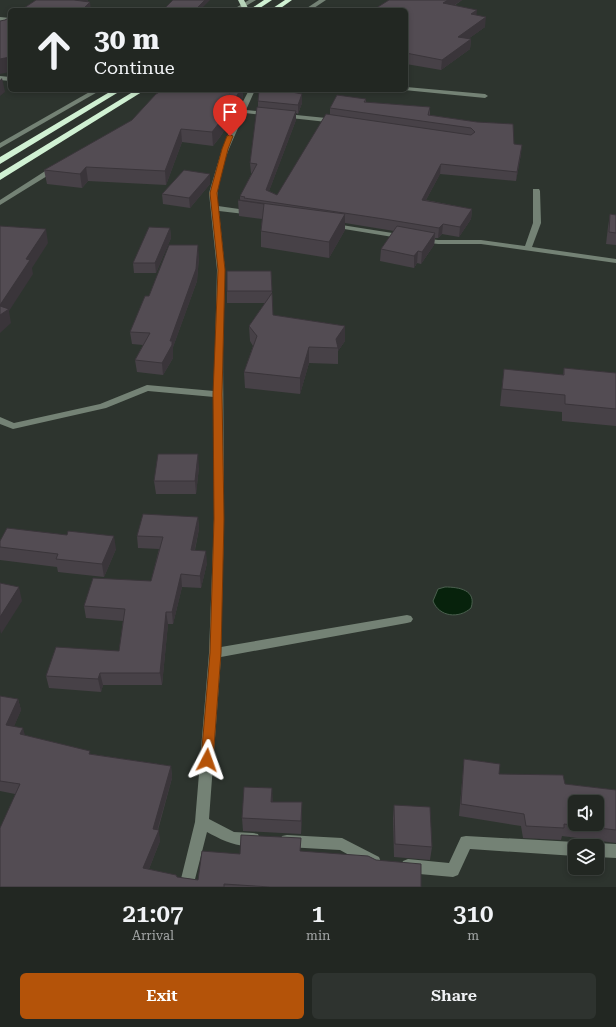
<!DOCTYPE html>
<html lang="en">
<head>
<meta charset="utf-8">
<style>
	:root { --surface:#222722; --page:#2e332f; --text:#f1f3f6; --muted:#a2a5a5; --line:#3f4440; --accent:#b45309 }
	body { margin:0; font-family:"Roboto Serif",serif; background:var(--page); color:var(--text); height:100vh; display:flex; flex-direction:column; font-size:15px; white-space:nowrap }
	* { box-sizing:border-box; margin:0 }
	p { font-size:13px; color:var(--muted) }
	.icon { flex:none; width:22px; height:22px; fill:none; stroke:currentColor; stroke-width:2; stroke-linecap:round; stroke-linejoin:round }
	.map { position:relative; height:887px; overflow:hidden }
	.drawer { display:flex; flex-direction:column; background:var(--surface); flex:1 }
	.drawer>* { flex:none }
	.top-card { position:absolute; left:8px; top:8px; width:400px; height:84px; border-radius:6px; box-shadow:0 2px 6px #0003,0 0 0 1px var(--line); background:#222722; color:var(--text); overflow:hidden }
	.controls { position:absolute; left:568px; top:795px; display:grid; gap:8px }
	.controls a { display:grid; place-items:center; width:36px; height:36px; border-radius:6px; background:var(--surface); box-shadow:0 2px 6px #0003,0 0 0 1px var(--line); font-size:20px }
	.pin { position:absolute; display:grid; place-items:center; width:34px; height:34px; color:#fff; margin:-41px -17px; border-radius:50% 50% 50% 0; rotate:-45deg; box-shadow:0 0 4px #0007 }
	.pin .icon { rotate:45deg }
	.me { position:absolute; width:44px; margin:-22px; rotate:4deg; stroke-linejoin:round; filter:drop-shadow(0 0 3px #0008) }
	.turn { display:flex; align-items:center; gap:14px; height:84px; padding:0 20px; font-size:18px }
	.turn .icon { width:52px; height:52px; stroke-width:2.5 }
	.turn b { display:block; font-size:28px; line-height:34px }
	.eta { display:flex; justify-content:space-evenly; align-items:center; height:68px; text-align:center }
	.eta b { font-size:24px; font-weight:600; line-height:28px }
	.action { display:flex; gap:8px; margin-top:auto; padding:8px 20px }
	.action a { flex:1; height:46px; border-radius:6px; background:var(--accent); color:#fff; font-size:16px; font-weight:600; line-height:46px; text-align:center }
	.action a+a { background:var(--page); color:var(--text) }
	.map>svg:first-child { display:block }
	.water { fill:#07220c; stroke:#4a5f4e }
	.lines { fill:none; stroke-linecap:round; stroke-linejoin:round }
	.minor { fill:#748275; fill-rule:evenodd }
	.major { fill:#b6d2b8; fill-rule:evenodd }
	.highway { fill:#d0f1d3; fill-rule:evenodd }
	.wall { fill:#474147 }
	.shaded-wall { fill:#3a353a }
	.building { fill:#534c53; stroke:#3a353a; fill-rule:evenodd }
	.route { fill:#b45309; stroke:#753606 }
</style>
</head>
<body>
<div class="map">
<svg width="616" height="887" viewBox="0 0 616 887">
	<rect width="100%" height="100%" fill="#2d342e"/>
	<path class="water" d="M445,587C459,587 477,590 471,608C459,619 439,617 433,601L438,589Z"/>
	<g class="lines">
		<g class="minor">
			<polygon points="249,0 256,0 239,10 232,10"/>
			<polygon points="319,0 326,0 311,10 304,10"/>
			<polygon points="0,17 10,18 10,22 0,21"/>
			<polygon points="0,76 10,77 10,81 0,80"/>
			<polygon points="406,87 485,94 488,96 485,98 404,90 406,90"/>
			<polygon points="93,90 101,90 0,148 0,143"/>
			<path d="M249,90H255L246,110L336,119L339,121L336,123L245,113C232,142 215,174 218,206L253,211L257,213L253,215L219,211L225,270L223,348L224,519L221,647L407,615L411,616L413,619L411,622L407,623L221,657L209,819L234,832L253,833L258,834L260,839L258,844C240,850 222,840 207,832L193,887H179L195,822L209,653L214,519V397L148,391L106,408L13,429L0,424V417L14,423L100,404L147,385L214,391L217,270L209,193L222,149L238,111Z"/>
			<polygon points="53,166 60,168 0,205 0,200"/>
			<polygon points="533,189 539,189 540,191 541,223 532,247 616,259 616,263 481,244 438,244 422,242 418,240 422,238 438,240 481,240 525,246 533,223"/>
			<polygon points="329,223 405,235 409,237 405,239 332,227 328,225"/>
			<polygon points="287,835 342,838 379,857 381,862 379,867 374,869 340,850 287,847 282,846 280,841 282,836"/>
			<polygon points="466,836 575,842 581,846 575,846 575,856 470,849 458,875 453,877 408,873 403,871 401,866 403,861 408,859 449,863 461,837"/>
			<polygon points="597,843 616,844 616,858 597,857 597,846 592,846"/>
		</g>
		<polygon class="major" points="238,0 244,0 249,10 243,10"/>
		<g class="highway">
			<polygon points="264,0 272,0 257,10 249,10"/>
			<polygon points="285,0 292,0 278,10 270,10"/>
			<polygon points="113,90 122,90 0,164 0,157"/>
			<polygon points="136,90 145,90 0,180 0,173"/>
		</g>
	</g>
	<g class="wall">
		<polygon points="389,0 462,0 454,6 476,15 485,27 468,39 471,39 470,49 441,70 406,64 406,10"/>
		<polygon points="302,94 302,103 298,114 296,113 296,120 269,191 277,195 330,115 330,108 366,99 366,102 430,107 430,115 477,122 514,144 521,154 516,181 440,174 426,200 472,209 471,219 459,237 442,234 438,238 435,238 434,245 421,264 417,263 414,268 380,261 381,249 394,231 345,223 345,230 329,258 261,247 261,231 262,219 239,216 238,200 240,201 240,196 252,173 251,173 250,163 258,107 258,101"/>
		<polygon points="243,98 235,114 220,137 213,146 182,142 166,185 88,181 82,188 47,184 44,170"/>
		<polygon points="210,174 210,184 190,208 163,204 162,194"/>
		<polygon points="610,214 616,215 616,245 606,244 608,227"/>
		<polygon points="170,228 171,238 156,273 134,273 133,263"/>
		<polygon points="199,257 197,281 173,347 173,358 163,375 137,372 135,360 143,345 132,344 130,332 149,296"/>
		<polygon points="271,271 273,315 345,326 345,341 338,351 338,364 309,363 300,394 245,388 244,372 253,346 250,341 249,326 265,303 227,303 227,291"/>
		<polygon points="564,368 616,373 616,426 562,421 562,412 500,406 502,386 504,369 563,375"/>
		<polygon points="199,467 196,494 156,494 154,481"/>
		<polygon points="198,517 199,529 195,550 207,563 201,588 182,587 173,624 168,624 162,685 103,685 101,692 49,688 46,676 119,651 123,621 86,618 84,606 151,581 159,549 138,548 137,536"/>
		<polygon points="0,541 116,549 104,577 58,572 57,567 0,560"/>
		<polygon points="0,696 18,699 21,710 14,726 25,735 91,754 171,766 172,778 158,830 160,841 149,869 177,877 198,880 240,854 301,851 421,887 0,887 15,794 0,791"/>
		<polygon points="464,759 499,774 565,784 616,790 616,843 562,836 561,840 523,838 521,826 459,816 463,771"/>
		<polygon points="394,805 432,847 430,860 394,857 393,818"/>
		<polygon points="302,816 301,834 243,831 242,818"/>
	</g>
	<g class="shaded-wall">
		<polygon points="73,0 88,0 88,2"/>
		<polygon points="205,0 210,0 200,10 195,10"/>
		<polygon points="448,0 462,0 442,13 443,3"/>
		<polygon points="90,2 91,10 82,10"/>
		<polygon points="477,10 476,20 471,14"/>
		<polygon points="486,17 485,27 457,47 458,37"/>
		<polygon points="471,39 470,49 441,70 442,60"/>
		<polygon points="10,57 10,72 0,74 0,59"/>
		<polygon points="2,78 5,92 0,96 0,80"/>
		<polygon points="240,90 243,90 243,98 235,114 220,137 213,146 212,132"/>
		<polygon points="302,94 302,103 298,114 298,105"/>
		<polygon points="296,111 296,120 266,199 266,190"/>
		<polygon points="181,129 182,142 166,185 165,171"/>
		<polygon points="522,145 521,154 516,181 517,172"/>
		<polygon points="441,164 440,174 421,209 422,200"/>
		<polygon points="86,167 88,181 82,188 80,174"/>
		<polygon points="210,174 210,184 190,208 189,198"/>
		<polygon points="472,209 471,219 459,237 460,227"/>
		<polygon points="345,214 345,230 329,258 329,242"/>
		<polygon points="443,224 442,234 438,238 439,228"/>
		<polygon points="170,228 171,238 156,273 155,263"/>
		<polygon points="46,229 48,243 32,268 33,274 9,311 11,323 0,333 0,305 26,259"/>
		<polygon points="435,233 434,245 421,264 422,252"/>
		<polygon points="198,245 199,257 197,281 173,347 173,358 163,375 162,363 170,341"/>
		<polygon points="418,251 417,263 414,268 414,256"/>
		<polygon points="345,326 345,341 338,351 338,348 336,339"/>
		<polygon points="309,347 309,363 300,394 300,378"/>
		<polygon points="198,454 199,467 196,494 195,481"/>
		<polygon points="198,517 199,529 192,562 191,550"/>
		<polygon points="114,536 116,549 104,577 102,564"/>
		<polygon points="206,551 207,563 201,588 200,576"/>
		<polygon points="181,574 182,587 173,624 172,612"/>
		<polygon points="19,587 22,601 1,634 0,629 0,617"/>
		<polygon points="166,612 168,624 162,685 160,673"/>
		<polygon points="100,673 103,685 101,692 98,679"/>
		<polygon points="18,699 21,710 10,736 6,725"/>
		<polygon points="23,728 26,739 20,734"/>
		<polygon points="171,766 172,778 155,838 159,830 160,841 145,879 143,868 153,829"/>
		<polygon points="272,788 273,801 272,815 271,802"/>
		<polygon points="302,802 302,816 301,834 301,821"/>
	</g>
	<g class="building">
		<polygon points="36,0 74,0 90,2 82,10 21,10"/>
		<polygon points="173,0 205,0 195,10 163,10"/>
		<polygon points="389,0 448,0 443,3 477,10 471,14 486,17 458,37 471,39 442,60 406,53 406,10 373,10"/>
		<polygon points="10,17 10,57 0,59 0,21 5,20"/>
		<polygon points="163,90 230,90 229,93 234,90 240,90 234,101 219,123 212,132 181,129 165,171 86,167 80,174 44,170 132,120 156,94"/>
		<polygon points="259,90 281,90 302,94 298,105 258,101"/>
		<polygon points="337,95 366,99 364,102 430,107 428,115 477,122 513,124 514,144 522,145 517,172 441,164 422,200 472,209 460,227 443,224 439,228 384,219 244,198 245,197 240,196 257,164 250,163 257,107 296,111 266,190 277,195 326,114 471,135 475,132 471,128 330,108"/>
		<polygon points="184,170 210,174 189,198 162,194"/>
		<polygon points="238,200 345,214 329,242 261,231 264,204"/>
		<polygon points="610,214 616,215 616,233 609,232"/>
		<polygon points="0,226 46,229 26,259 30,260 0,305"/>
		<polygon points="397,226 435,233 422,252 418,251 414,256 381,249"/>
		<polygon points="149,227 170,228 155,263 133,263"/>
		<polygon points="169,245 198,245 196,269 170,341 172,341 172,345 162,363 135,360 150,333 130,332 145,296 149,296"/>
		<polygon points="227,271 271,271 272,291 227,291"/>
		<polygon points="272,293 273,315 345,326 336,339 338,348 309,347 300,378 244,372 257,336 249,326"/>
		<polygon points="0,306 9,309 0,315"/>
		<polygon points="564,368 616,373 616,409 565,404 565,395 502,389 504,369 564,375"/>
		<polygon points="158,454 198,454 195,481 154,481"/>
		<polygon points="143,514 198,517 191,550 206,551 200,576 181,574 172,612 166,612 160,673 100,673 98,679 46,676 56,647 119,651 125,609 84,606 93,578 151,581 163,537 137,536"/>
		<polygon points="7,528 67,535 68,531 114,536 102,564 56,559 58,554 0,547 0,541"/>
		<polygon points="0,583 19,587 0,617"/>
		<polygon points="0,696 18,699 6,725 23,728 20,734 90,751 89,754 171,766 153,829 159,830 143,868 176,875 177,877 198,880 202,851 240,854 241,835 301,838 300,851 368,856 376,860 421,864 421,887 270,887 224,884 224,887 0,887 0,828 20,784 0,781"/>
		<path d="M464,759L500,764L499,774L563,775L565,784L616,790V830L564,824V828L526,826L524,814L461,804ZM575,802H597V824H575Z"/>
		<polygon points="244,787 272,788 271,802 302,802 301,821 242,818"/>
		<polygon points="394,805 430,807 432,847 395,844"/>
	</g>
	<polygon class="route" points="230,135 233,136 228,149 217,193 225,270 222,394 224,519 221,653 213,760 211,764 207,765 202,764 201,760 210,653 214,519 213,394 218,270 210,193 222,149 227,136"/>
</svg>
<div class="controls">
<a><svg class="icon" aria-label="sound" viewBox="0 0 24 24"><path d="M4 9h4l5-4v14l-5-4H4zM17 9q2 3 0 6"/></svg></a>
<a><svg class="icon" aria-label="layers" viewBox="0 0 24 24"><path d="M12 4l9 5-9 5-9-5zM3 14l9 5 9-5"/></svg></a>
</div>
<div class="pin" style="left:230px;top:136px;background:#d93025"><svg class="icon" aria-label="arrive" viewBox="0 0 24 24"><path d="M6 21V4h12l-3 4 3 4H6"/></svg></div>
<svg class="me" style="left:207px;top:760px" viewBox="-20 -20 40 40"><path d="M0-17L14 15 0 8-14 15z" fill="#b45309" stroke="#fff" stroke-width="4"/></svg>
<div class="top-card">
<div class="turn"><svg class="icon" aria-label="ahead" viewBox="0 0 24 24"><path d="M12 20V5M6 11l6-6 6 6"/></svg><div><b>30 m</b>Continue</div></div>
</div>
</div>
<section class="drawer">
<div class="eta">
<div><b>21:07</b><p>Arrival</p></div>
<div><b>1</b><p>min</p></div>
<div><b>310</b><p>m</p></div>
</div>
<div class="action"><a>Exit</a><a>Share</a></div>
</section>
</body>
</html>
